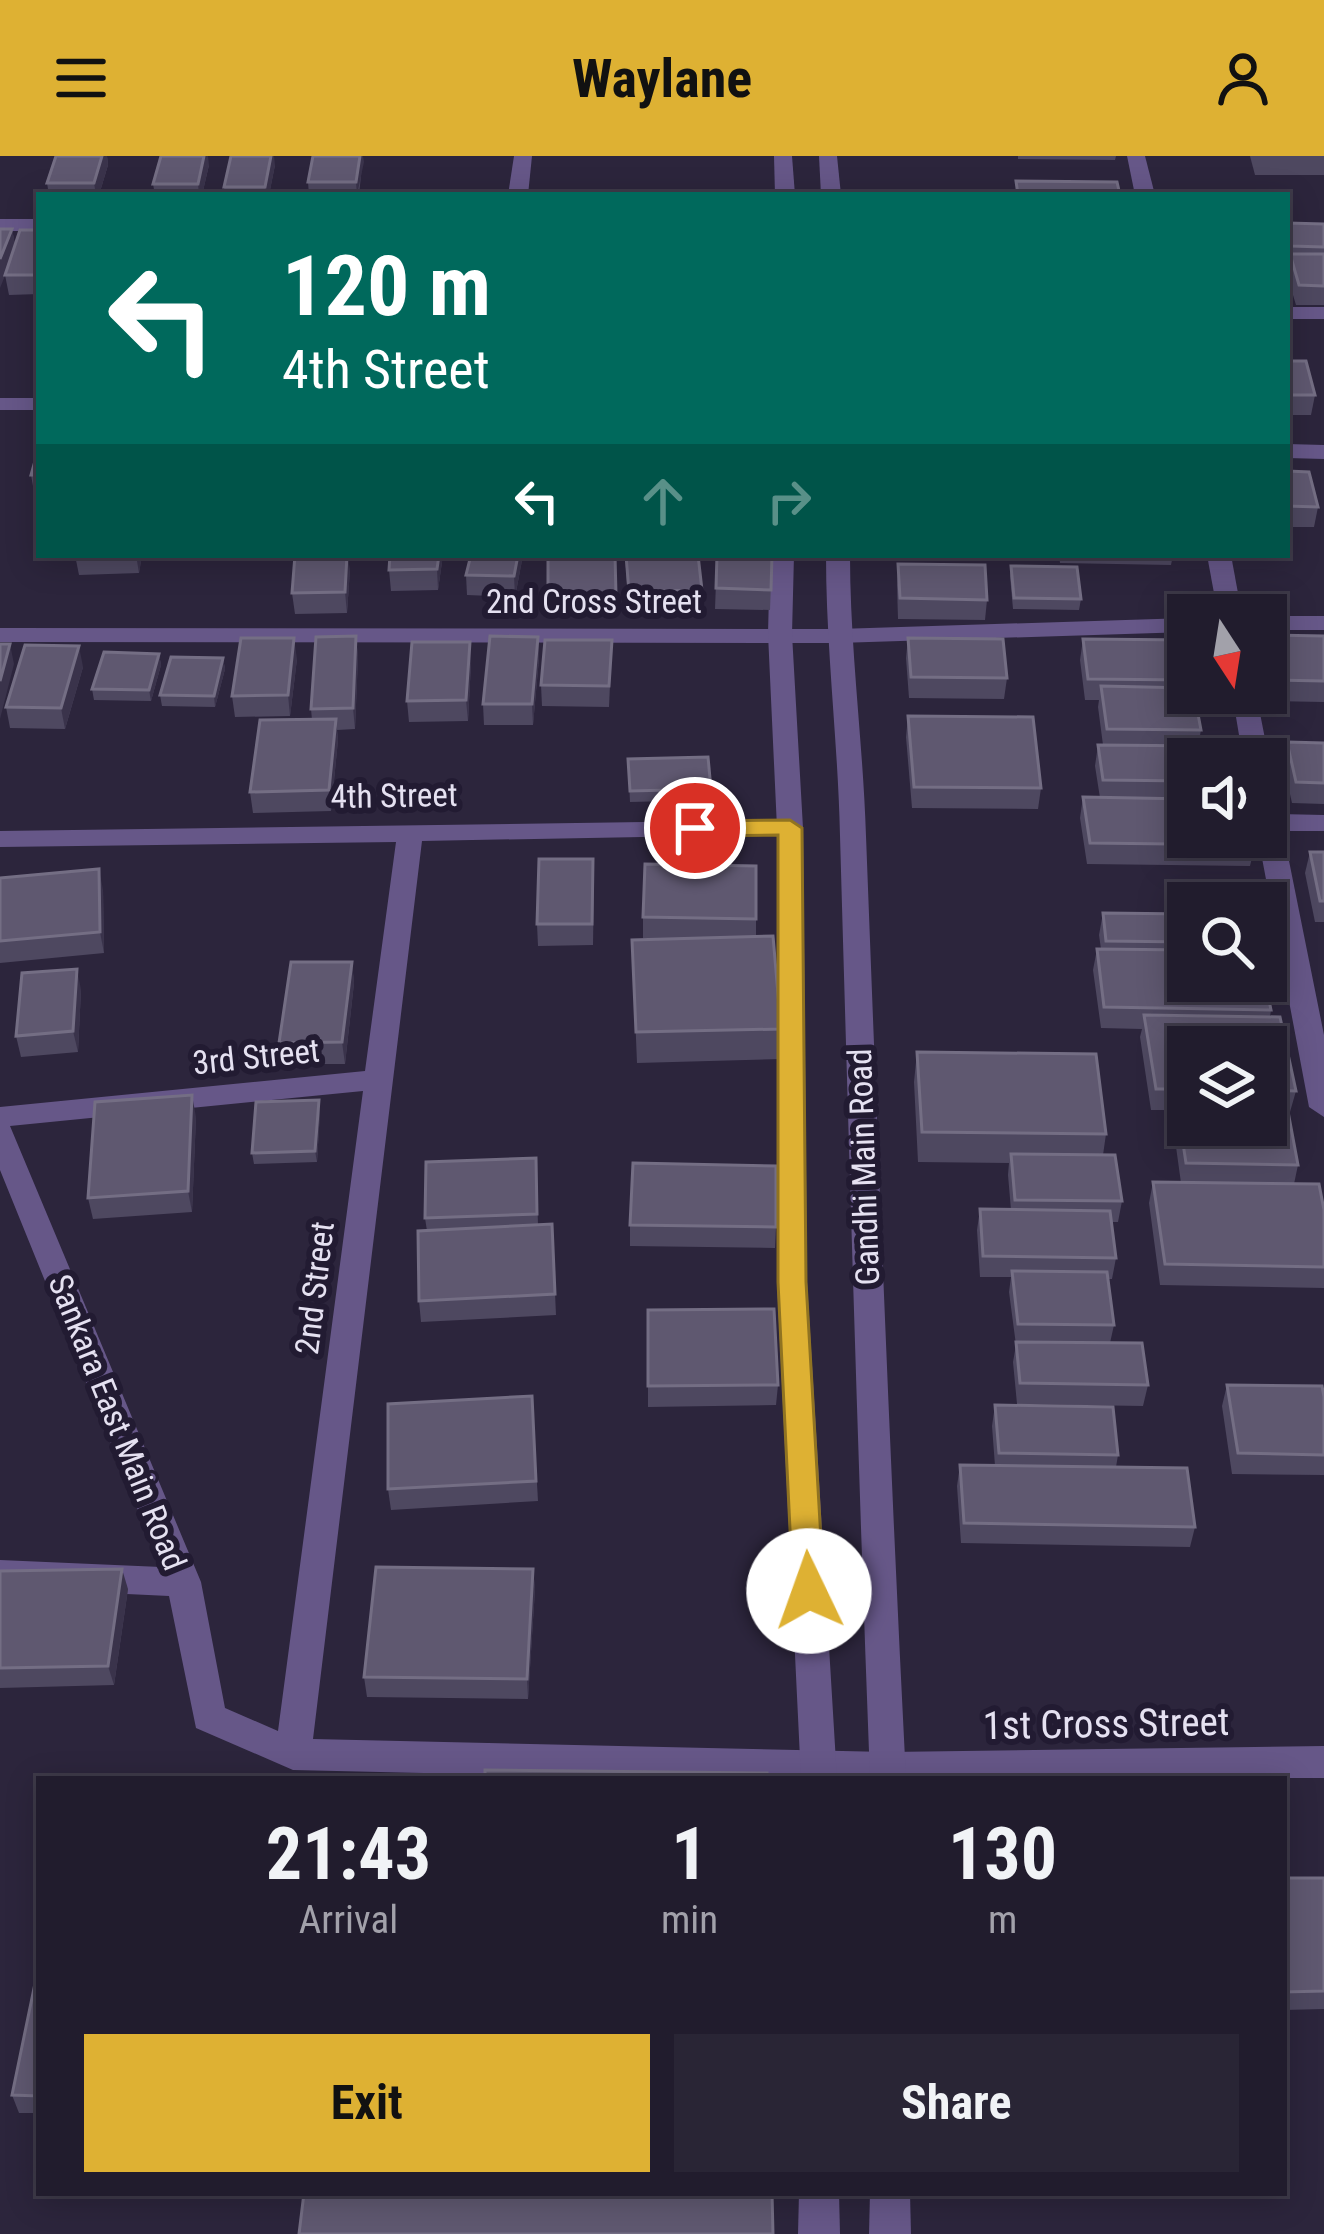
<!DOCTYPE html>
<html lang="en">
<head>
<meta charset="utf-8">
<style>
	:root { --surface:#211c2d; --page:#292535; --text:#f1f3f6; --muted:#a2a1aa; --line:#3e3a49; --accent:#deb133 }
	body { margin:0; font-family:"Roboto Condensed",sans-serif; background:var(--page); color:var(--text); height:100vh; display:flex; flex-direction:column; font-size:45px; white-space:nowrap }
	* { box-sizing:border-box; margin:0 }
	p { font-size:39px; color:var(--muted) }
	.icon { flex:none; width:66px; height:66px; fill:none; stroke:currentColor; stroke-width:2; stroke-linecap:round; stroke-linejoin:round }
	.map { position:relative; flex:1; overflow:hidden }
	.sheet { position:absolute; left:36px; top:1620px; width:1251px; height:420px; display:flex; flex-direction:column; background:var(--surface); border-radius:0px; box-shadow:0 6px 30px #0003,0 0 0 3px var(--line) }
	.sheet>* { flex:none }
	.top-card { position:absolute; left:36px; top:36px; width:1254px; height:366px; border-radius:0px; box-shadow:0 6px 30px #0003,0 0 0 3px var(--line); background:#00695c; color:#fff; overflow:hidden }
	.needle { width:78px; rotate:168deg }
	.tools { position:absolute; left:1167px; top:438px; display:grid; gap:24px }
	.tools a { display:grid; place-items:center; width:120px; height:120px; border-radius:0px; background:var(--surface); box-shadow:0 6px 30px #0003,0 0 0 3px var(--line); font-size:60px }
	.pin { position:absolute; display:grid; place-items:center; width:102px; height:102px; color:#fff; margin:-51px; border:6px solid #fff; border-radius:50%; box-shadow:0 3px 12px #0007 }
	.me { position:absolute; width:132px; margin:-66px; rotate:357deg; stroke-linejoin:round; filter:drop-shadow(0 0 9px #0008) }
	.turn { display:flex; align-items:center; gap:42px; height:252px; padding:0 48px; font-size:54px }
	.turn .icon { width:156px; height:156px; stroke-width:2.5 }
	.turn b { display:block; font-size:84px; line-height:102px }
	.lanes { display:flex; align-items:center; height:114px; padding:0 48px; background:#0003; justify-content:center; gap:60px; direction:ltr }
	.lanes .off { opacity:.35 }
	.eta { display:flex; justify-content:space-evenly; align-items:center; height:204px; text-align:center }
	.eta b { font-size:72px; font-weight:700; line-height:84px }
	.action { display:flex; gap:24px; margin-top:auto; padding:24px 48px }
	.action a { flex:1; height:138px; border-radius:0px; background:var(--accent); color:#111; font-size:48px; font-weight:700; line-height:138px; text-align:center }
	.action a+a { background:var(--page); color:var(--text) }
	header { display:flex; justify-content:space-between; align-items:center; height:156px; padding:0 48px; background:var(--accent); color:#111; font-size:54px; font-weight:700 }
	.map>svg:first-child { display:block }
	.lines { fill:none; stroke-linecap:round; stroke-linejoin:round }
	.minor { fill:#665788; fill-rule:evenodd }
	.tertiary { fill:#665788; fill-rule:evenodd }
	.wall { fill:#4e4860; fill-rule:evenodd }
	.shaded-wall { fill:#3a334b }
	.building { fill:#5f5870; stroke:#746e84; stroke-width:3 }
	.route { fill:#deb133; stroke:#907321; stroke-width:3 }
	.labels { text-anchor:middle; stroke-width:12; stroke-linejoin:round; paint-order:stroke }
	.street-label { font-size:33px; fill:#e5e1f1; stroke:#221b32 }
	.near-street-label { font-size:39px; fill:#e5e1f1; stroke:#221b32 }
</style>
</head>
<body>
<header><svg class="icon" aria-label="menu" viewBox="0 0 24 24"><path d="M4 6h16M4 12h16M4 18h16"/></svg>Waylane<svg class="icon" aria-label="person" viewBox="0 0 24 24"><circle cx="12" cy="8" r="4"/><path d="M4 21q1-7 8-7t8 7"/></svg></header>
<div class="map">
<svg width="1324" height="2078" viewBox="0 0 1324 2078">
	<rect width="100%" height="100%" fill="#2c253c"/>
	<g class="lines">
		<g class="minor">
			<polygon points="514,0 532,0 528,39 508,39"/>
			<polygon points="1127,0 1145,0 1155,39 1135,39"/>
			<rect x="0" y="63" width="39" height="12"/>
			<rect x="1287" y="151" width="37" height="12"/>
			<rect x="0" y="242" width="39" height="12"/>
			<polygon points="1287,288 1324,289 1324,303 1287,302"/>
			<polygon points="1207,399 1231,399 1242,459 1218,459"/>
			<rect x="1266" y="460" width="58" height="14"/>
			<polygon points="1188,462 1188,476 838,487 0,486 0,472 838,473"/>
			<polygon points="1232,537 1256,537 1269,603 1266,607 1266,603 1243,603"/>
			<polygon points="1266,648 1275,650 1279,658 1324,659 1324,675 1283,675 1324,879 1324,961 1309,951 1258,681 1266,681"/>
			<path d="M790,664L799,666L803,672L799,678L422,685L313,1583L888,1596L1324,1590V1622L682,1623L293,1614L196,1572L169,1440L0,1432V1404L161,1411L0,1014V951L365,915L396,686L0,691V675ZM363,935L278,1575L225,1552L201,1426L10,970Z"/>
		</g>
		<g class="tertiary">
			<polygon points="774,0 792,0 795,39 775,39"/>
			<polygon points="819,0 837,0 841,39 821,39"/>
			<polygon points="770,399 794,399 792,478 803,672 807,1126 837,1623 801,1623 777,1126 777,672 768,478"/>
			<path d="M826,399H850C850,493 863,586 866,680C878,994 890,1309 906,1623H870C858,1309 849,994 840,680C838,586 826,493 826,399Z"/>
			<polygon points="799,2037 839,2037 840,2078 798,2078"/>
			<polygon points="870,2037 910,2037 911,2078 869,2078"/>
		</g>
	</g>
	<g class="wall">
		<polygon points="56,0 107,0 108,9 99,39 49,39 47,27"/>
		<polygon points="313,0 363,0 359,39 309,39 308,26"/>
		<polygon points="1018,0 1116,0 1115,4 1018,3"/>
		<polygon points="1250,0 1324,0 1324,19 1255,19"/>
		<polygon points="209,9 202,39 155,39 153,28"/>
		<polygon points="275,9 269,39 225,39 224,31"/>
		<polygon points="1287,67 1324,68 1324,149 1296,149 1287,119"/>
		<polygon points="12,73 15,89 39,74 39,138 9,139 5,119"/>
		<polygon points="1287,205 1315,239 1311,259 1287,259"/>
		<polygon points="39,291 39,330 33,330 31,319"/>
		<polygon points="1287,315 1318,351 1314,371 1287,371"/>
		<polygon points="75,399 142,399 139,417 79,419"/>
		<polygon points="443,399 438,434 391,435 389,414"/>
		<polygon points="523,399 515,441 467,439 466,419"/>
		<polygon points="615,399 616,460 548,460 548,440"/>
		<polygon points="625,399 698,399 702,434 702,454 629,456"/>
		<polygon points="717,399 772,399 770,454 715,453"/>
		<polygon points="1059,399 1173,399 1171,409 1060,407"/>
		<polygon points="898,408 987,444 985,464 898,463 897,429"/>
		<polygon points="1011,410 1081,443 1079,454 1013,453 1010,420"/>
		<polygon points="350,413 347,457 295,458 292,437"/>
		<polygon points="1266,479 1324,480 1324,546 1270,545 1266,524"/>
		<polygon points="356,480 358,501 355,573 337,574 338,584 331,655 253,657 250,636 312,564 311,553"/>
		<polygon points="538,481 539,502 533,569 484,569 483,548"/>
		<polygon points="908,482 1007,522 1004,543 909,542 906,502"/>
		<polygon points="1083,483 1188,484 1188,537 1201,574 1198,590 1188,603 1188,681 1255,689 1250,710 1087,708 1080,662 1083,641 1100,642 1095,610 1098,589 1103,589 1098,551 1099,544 1085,544 1080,504"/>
		<polygon points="612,484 609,551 542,550 541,529"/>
		<polygon points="159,498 161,509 151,545 94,544 92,533"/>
		<polygon points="223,502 225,513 215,551 162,550 160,539"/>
		<polygon points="297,503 290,560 235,561 232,540"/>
		<polygon points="471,507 468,565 409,566 407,545"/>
		<polygon points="83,511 65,573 10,572 6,551"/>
		<polygon points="908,560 1041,632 1038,653 912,652 906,581"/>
		<polygon points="1287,586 1324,587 1324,648 1292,647 1283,607"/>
		<polygon points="628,603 711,633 711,644 630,646"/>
		<polygon points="1310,696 1324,696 1324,766 1315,766 1305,717"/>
		<polygon points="756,710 756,781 781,873 780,903 637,907 632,784 682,783 643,782 643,761"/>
		<polygon points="0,722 103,734 104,797 0,807"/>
		<polygon points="594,724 593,789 538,790 537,768"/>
		<path d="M1103,757L1188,758V825L1271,854L1270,861L1296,935L1290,956H1288L1298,1009L1294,1028L1324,1054V1132L1160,1129L1149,1047L1153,1026L1181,1027L1173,969L1176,954H1151L1140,881L1142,873L1101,872L1093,814L1097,793H1101L1099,779ZM1188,891H1266V969H1188Z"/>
		<polygon points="1266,759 1273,787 1268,808 1266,808"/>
		<polygon points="352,806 354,827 345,908 282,908 279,887"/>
		<polygon points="81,834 78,896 21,901 16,880"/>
		<polygon points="917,896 1106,978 1103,999 1122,1045 1118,1066 1111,1066 1116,1102 1112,1123 1107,1123 1114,1169 1110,1187 1148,1229 1143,1250 1017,1248 1013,1206 1016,1189 1009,1136 1011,1121 980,1121 977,1074 980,1053 1011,1054 1008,1019 1009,1007 918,1006 914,926"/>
		<polygon points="320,955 317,1006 254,1008 252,997"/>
		<polygon points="196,961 192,1056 93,1063 88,1042"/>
		<polygon points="536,1002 538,1069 552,1068 556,1159 421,1166 419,1145 427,1075 425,1062"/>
		<polygon points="630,1069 776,1071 775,1092 630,1090"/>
		<polygon points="648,1154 778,1229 776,1249 648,1251"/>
		<polygon points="1227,1229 1324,1241 1324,1319 1232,1318 1222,1250"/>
		<polygon points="532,1240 538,1345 391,1354 388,1333"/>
		<polygon points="995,1249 1118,1299 1116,1311 1195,1371 1190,1391 961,1387 957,1330 960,1309 995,1310 992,1270"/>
		<polygon points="533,1413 535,1433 528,1543 367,1541 364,1521"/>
		<polygon points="0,1415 128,1433 114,1529 0,1532"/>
		<polygon points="1284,1722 1324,1722 1324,1853 1284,1854"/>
		<polygon points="39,1808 39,1957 19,1957 12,1939"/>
	</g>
	<g class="shaded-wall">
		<polygon points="102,0 107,0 108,9 99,39 96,39 94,27"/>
		<polygon points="204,0 208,0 209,9 202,39 199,39 198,28"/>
		<polygon points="271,0 274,0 275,9 269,39 266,39 265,31"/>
		<polygon points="360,0 363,0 364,6 357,39 356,26"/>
		<polygon points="12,73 16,93 0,132 0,103"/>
		<polygon points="136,399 142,399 139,417"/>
		<polygon points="347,399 350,413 347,457 345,436"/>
		<polygon points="439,399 443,399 438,434 437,413"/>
		<polygon points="518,399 523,399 515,441 514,420"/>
		<polygon points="356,480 358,501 355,573 353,552"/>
		<polygon points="538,481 539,502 533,569 532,548"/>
		<polygon points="294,482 297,503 290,560 288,539"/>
		<polygon points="470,486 471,507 468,565 466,544"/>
		<polygon points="10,488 14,508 0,563 0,525"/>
		<polygon points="79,490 83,511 65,573 61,552"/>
		<polygon points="159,498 161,509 151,545 149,534"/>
		<polygon points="223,502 225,513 215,551 214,540"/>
		<polygon points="336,563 338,584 331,655 329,634"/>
		<polygon points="99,713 103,734 104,797 100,776"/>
		<polygon points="352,806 354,827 345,908 342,886"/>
		<polygon points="77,813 81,834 78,896 73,875"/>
		<polygon points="192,939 196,961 192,1056 188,1035"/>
		<polygon points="319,944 320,955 317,1006 315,995"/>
		<polygon points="122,1413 128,1433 114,1529 108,1510"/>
		<polygon points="533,1413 535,1433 528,1543 527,1523"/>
	</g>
	<g class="building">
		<polygon points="56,0 102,0 94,27 47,27"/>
		<polygon points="161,0 204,0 198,28 153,28"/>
		<polygon points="231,0 271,0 265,31 224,31"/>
		<polygon points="313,0 360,0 356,26 308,26"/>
		<polygon points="1016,25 1117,26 1120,39 1018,39"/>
		<polygon points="1287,67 1324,68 1324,91 1291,90 1287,78"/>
		<polygon points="0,73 12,73 0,103"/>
		<polygon points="20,74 39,74 39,119 5,119"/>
		<polygon points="1290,98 1324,98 1324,130 1299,129"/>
		<polygon points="1287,205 1306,205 1315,239 1287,239"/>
		<polygon points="39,291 39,319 31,319"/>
		<polygon points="1287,315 1309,316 1318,351 1287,350"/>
		<polygon points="295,399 347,399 345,436 292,437"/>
		<polygon points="390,399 439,399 437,413 389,414"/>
		<polygon points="471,399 518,399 514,420 466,419"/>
		<polygon points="548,399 615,399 616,439 548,440"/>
		<polygon points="626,399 698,399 702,434 629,436"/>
		<polygon points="717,399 772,399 771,434 716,432"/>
		<polygon points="898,408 985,409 987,444 900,442"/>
		<polygon points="1011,410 1077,411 1081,443 1014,442"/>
		<polygon points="1266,479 1324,480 1324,525 1275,524"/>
		<polygon points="356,480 353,552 311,553 316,481"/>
		<polygon points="490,480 538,481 532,548 483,548"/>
		<polygon points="241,482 294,482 288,539 232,540"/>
		<polygon points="908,482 1003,483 1007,522 911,521"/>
		<polygon points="1083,483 1188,484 1188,524 1088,523"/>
		<polygon points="545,484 612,484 609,530 541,529"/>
		<polygon points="412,486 470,486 466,544 407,545"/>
		<polygon points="0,488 10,488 0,525"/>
		<polygon points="25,489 79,490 61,552 6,551"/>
		<polygon points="104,496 159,498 149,534 92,533"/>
		<polygon points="171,501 223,502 214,540 160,539"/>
		<polygon points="1101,530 1188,532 1188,537 1194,537 1201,574 1107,573"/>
		<polygon points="908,560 1033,561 1041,632 914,631"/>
		<polygon points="336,563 329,634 250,636 260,564"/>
		<polygon points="1287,586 1324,587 1324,627 1296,626"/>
		<polygon points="1098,589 1207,590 1209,603 1188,603 1188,625 1103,624"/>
		<polygon points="708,601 711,633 630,635 628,603"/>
		<polygon points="1083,641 1188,643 1188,681 1253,681 1255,689 1090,687"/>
		<polygon points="1310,696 1324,696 1324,745 1320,745"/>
		<polygon points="539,703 593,703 592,768 537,768"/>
		<polygon points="645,708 756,710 756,763 643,761"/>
		<polygon points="99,713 100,776 0,785 0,722"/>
		<polygon points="1103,757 1188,758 1188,786 1106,785"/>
		<polygon points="1266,759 1267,759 1273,787 1266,787"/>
		<polygon points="773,780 781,873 636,876 632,784"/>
		<polygon points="1097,793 1188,794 1188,825 1265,825 1271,854 1104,851"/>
		<polygon points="291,806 352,806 342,886 279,887"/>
		<polygon points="77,813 73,875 16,880 22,817"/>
		<polygon points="1144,859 1280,861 1296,935 1266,934 1266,891 1188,891 1188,933 1156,933"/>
		<polygon points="917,896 1096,898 1106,978 922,976"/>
		<polygon points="192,939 188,1035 88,1042 95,946"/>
		<polygon points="319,944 315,995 252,997 256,946"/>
		<polygon points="1177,948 1188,948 1188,969 1266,969 1266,949 1287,950 1298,1009 1186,1007"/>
		<polygon points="1011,998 1115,999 1122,1045 1015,1044"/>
		<polygon points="536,1002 537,1058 425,1062 426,1006"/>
		<polygon points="633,1007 776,1010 776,1071 630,1069"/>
		<polygon points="1153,1026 1319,1028 1324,1054 1324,1111 1165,1108"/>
		<polygon points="980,1053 1110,1055 1116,1102 983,1100"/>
		<polygon points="552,1068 555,1138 419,1145 418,1075"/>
		<polygon points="1012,1115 1107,1116 1114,1169 1018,1168"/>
		<polygon points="774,1153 778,1229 648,1230 648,1154"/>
		<polygon points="1016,1186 1142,1187 1148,1229 1020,1227"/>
		<polygon points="1227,1229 1322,1230 1324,1241 1324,1299 1238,1297"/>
		<polygon points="532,1240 536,1325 388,1333 388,1248"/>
		<polygon points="995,1249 1113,1251 1118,1299 999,1297"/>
		<polygon points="960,1309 1187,1312 1195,1371 964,1367"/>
		<polygon points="376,1411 533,1413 527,1523 364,1521"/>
		<polygon points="122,1413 108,1510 0,1512 0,1415"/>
		<polygon points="485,1614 767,1617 767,1623 485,1623"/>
		<polygon points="1284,1722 1324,1722 1324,1835 1284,1836"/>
		<polygon points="39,1808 39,1940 12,1939"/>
		<polygon points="304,2037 772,2037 773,2078 299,2078"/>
	</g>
	<polygon class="route" points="790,664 802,672 806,1126 824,1435 820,1444 809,1448 798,1444 793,1435 778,1126 778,679 695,680 683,672 695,665"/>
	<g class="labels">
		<g class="street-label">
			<text x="594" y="457">2nd Cross Street</text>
			<text transform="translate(394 639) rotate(-1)" y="12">4th Street</text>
			<text transform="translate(256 900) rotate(-6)" y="12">3rd Street</text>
			<text transform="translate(863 1011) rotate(-92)" y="12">Gandhi Main Road</text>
			<text transform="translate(314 1132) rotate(-83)" y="12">2nd Street</text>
			<text transform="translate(118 1266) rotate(68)" y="12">Sankara East Main Road</text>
		</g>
		<g class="near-street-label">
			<text transform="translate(1106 1567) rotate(-1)" y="14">1st Cross Street</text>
		</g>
	</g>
</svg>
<div class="tools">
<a><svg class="needle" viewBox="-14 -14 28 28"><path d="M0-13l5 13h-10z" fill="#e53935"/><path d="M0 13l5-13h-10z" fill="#a2a1aa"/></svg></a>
<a><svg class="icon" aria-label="sound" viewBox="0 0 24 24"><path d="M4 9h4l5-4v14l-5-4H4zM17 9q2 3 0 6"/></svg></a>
<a><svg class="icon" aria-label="search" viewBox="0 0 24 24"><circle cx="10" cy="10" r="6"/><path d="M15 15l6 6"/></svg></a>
<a><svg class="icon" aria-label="layers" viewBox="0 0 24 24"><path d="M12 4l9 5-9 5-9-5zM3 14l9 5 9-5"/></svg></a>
</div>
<div class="pin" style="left:695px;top:672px;background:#d93025"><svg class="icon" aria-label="arrive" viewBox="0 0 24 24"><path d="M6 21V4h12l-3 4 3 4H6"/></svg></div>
<svg class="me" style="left:809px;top:1435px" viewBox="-20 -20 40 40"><circle r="19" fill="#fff"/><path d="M0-13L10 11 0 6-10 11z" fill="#deb133"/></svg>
<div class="top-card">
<div class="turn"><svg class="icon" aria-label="left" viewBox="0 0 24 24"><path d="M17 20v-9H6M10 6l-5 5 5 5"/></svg><div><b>120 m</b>4th Street</div></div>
<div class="lanes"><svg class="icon" aria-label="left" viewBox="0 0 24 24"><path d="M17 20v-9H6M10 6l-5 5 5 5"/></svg><svg class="icon off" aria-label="ahead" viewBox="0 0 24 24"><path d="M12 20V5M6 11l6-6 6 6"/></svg><svg class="icon off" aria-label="right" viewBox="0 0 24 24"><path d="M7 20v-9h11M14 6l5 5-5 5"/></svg></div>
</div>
<section class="sheet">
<div class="eta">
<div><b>21:43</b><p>Arrival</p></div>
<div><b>1</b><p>min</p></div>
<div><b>130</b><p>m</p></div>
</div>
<div class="action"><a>Exit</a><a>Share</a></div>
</section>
</div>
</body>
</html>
